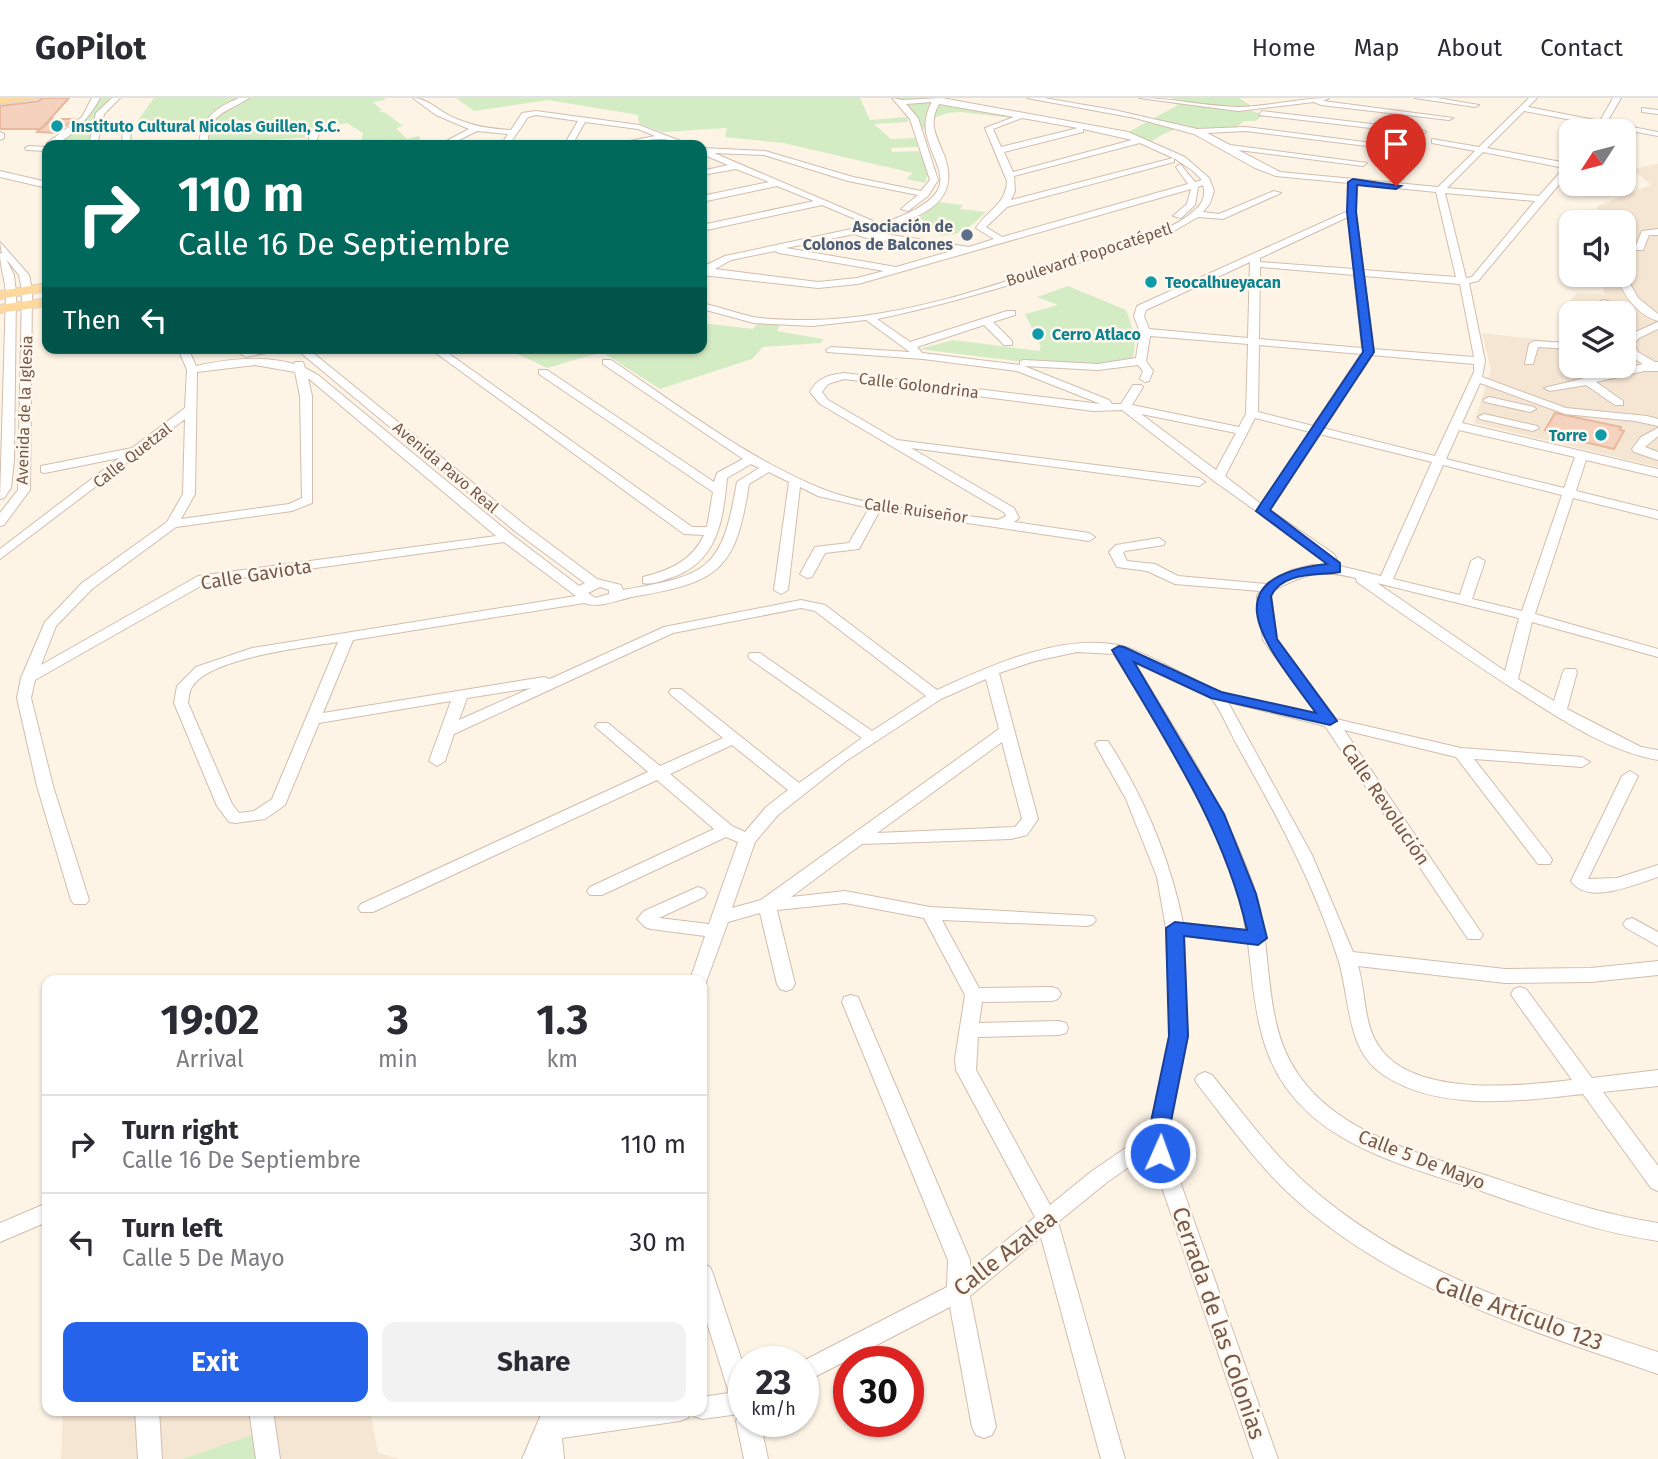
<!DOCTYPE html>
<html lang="en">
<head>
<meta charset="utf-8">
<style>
	:root { --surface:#fff; --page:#f2f2f3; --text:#2b2b33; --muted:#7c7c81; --line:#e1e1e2; --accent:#2563eb }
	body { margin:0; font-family:"Fira Sans",sans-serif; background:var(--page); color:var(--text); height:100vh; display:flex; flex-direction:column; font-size:26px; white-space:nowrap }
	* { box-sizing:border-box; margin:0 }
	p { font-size:23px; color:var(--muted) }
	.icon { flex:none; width:38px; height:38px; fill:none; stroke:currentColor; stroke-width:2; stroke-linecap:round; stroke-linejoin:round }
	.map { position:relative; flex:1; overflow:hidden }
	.drawer { position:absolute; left:42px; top:877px; width:665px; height:441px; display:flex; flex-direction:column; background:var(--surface); border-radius:14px; box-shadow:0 2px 5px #0004 }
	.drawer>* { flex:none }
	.guide { position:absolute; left:42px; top:42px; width:665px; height:214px; border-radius:14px; box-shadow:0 2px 5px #0004; background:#00695c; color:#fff; overflow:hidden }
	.needle { width:46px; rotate:234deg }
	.buttons { position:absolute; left:1559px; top:21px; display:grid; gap:14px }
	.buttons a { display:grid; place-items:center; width:77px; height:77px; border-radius:14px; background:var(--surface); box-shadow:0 2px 5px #0004; font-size:35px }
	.speed { position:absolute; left:728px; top:1248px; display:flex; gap:14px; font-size:35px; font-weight:700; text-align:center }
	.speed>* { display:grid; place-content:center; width:91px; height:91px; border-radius:50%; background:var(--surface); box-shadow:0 2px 5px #0004; line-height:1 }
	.speed small { font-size:18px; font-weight:400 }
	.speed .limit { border:10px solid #d22; background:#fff; color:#111 }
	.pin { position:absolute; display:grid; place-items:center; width:60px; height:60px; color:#fff; margin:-72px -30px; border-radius:50% 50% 50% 0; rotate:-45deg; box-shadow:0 0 7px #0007 }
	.pin .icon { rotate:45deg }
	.me { position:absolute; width:77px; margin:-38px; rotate:2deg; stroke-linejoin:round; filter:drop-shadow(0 0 5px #0008) }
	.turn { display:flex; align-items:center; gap:24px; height:147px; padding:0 21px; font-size:32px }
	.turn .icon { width:91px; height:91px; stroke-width:2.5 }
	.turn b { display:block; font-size:49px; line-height:60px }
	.then { display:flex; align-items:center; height:66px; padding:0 21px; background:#0003; gap:14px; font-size:26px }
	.eta { display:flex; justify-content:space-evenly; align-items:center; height:119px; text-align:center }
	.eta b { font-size:42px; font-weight:700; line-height:49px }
	.button { display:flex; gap:14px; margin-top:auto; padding:14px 21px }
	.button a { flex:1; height:80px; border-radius:14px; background:var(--accent); color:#fff; font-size:28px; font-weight:700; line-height:80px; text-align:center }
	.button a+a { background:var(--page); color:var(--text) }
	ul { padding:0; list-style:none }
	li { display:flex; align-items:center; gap:21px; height:98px; padding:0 21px; border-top:2px solid var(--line) }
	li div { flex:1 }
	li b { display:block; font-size:26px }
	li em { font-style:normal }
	header { display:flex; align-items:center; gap:42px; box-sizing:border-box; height:98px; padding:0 35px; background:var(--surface); border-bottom:2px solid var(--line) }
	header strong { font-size:33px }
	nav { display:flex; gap:38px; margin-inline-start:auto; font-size:24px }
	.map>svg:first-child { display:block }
	.residential { fill:#f5e6d4 }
	.green { fill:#d4ecc4 }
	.building { fill:#f4d2bd; stroke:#e7b89c; stroke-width:2 }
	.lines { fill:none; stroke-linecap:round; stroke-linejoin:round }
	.minor-casing { stroke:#d2bdae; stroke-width:2 }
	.major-casing { stroke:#dcd4d0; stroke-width:2 }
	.minor { fill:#fff; fill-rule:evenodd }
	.major { fill:#fed89d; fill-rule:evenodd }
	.route { fill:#2563eb; stroke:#184099; stroke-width:2 }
	.culture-dot { fill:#0f9aa8; stroke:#fff8ee; stroke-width:2.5 }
	.service-dot { fill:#5c6f8a; stroke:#fff8ee; stroke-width:2.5 }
	.labels { text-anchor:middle; stroke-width:5; stroke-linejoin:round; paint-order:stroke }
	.far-culture-label { font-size:16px; font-weight:bold; fill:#0d838f; stroke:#fff8ee; text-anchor:start }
	.far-service-label { font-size:16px; font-weight:bold; fill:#4e5e75; stroke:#fff8ee; text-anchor:end }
	.far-street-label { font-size:16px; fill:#785949; stroke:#fff8ee }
	.street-label { font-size:19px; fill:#785949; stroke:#fff8ee }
	.near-street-label { font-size:23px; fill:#785949; stroke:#fff8ee }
</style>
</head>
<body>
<header>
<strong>GoPilot</strong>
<nav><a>Home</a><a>Map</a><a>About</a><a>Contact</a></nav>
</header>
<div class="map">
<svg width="1658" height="1361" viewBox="0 0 1658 1361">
	<rect width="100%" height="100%" fill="#fdf4e6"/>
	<g class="residential">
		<polygon points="1658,66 1658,369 1474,325 1491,272 1482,235 1571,245 1572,268 1624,268 1624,215 1572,215 1571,229 1565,208 1577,195 1605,196 1599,177 1624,177 1624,124 1595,124 1598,108 1651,87 1632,71"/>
		<polygon points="63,1312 370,1313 378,1355 400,1361 61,1361"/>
	</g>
	<g class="green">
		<polygon points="96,0 115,0 99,16 92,47 50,47 85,20"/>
		<polygon points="154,0 384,0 386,2 373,4 382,12 378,13 386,15 403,28 396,30 407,41 419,38 422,47 360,47 363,35 347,25 315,31 316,39 264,42 263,47 210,47 209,23 136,25"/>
		<polygon points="456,0 860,0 870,22 907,19 908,24 874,26 891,41 915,40 918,49 891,50 892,54 919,53 929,73 925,85 906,81 913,75 783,45 725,39 727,30 663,34 639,26 638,17 548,2 474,13"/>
		<polygon points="896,0 944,0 1021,18 1012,20 960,14 947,15 927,23 924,32"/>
		<path d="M1174,0H1239L1250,7L1247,11L1264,17L1255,23H1244C1224,42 1198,27 1174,32C1165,34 1157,40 1149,45L1125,36L1178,7L1168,4Z"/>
		<path d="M930,103L963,107L960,111L986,114C971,128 960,140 938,137L942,132L914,129L898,120L922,110Z"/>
		<path d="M1068,188L1126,212C1132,228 1140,249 1130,264L1049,267L919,251L953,242L1039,253L1041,249L1025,216L1058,207L1037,199Z"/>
		<polygon points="702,225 753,231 758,225 780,227 777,233 823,241 821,245 763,249 752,261 660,291 602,254 547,270 505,250 702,250"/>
		<polygon points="258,1335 261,1361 183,1361"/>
	</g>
	<g class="building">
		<polygon points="42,0 69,0 41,31 0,31 0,8 39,3"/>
		<polygon points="52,21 74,21 56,35 37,34"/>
		<polygon points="1555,315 1621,329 1620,332 1624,333 1614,351 1547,335 1549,332 1545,332"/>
	</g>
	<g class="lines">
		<g class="minor-casing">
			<g id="minor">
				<path d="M92,0H100C91,17 68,47 47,47V53L26,52L25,50L29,48L47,49V45L82,19Z"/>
				<polygon points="112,0 120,0 104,16 97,47 89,47 96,15"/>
				<path d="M239,0H249C225,16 211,12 207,47H199C201,20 215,10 239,0Z"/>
				<path d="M413,0C427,0 439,13 452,19C471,28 491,31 511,32L522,15L536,13L639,27L691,47C681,47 673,42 663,41C646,40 628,47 610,47L655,38L638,31L585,24L572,47H564L578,23L536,17L528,19L509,47H501L508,36L477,33L449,47H439L469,31L436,17Z"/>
				<path d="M892,0L902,2L942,0L1128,34L1185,59L1209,80L1214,93L1210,105L1203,114L1219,116L1274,93L1281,95L1223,121L1198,119L1174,133C1076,166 979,200 877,221L910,244L1007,213H1015V217L993,224L1012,243V247H1004L984,227L917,249L922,255L1020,267V263L1024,262L1098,266L1136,260L1140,234L1134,218L1137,208L1348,113L1349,85L1276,78L1255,70L1194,36L1135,20L1027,0H1044L1114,12L1197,31L1246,29L1388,47L1392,49L1391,51L1246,33L1207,35L1230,47L1367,65L1363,68L1238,52L1280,74L1438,89L1475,53L1432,45V41L1479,49L1529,0H1537L1528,9L1600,23L1613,0H1621L1607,24L1658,34V38L1605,28L1602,33H1594L1598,27L1524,13L1487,50L1567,65L1572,63V71L1478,183L1469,185L1485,263L1482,279L1566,310L1647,318L1658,321V328L1635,323L1565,316L1480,285L1462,325L1658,371V379L1586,362L1576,393L1658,413V421L1573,400L1535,516L1658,551V559L1532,524L1518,581L1554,603L1563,574L1565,571H1575L1577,574L1567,611L1641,649L1658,652V662C1611,654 1569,626 1529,601C1471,564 1414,524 1357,484L1356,480C1320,471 1306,476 1274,492L1271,498L1277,542L1336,621L1461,650L1582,659L1590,664L1582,669L1474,661L1550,758L1552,762L1550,766H1538L1456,659L1344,632L1480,833L1483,837L1480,841H1468L1325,628L1228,604L1312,757L1353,854L1505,871L1591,870L1658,863V877L1591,884L1505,885L1358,868C1366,893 1363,924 1378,947C1411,1000 1519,988 1572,982L1514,901L1511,896L1514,891L1520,889L1526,891L1592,980L1658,972V988L1603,994L1658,1068V1093L1651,1090L1583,996C1520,1003 1441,1014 1385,978C1344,952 1351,898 1337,858C1313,784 1275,714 1237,647C1230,634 1220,610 1211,600C1202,592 1148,571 1134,564C1179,638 1227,710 1255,793C1274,850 1261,924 1298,976C1339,1036 1419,1055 1485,1077C1542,1096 1598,1116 1658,1125V1143C1598,1134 1541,1114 1484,1094C1415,1070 1329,1052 1285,988C1256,947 1254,894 1248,845L1184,837L1188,938L1168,1038L1170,1055L1278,1361H1254L1150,1054L1106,1085L1058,1124L1125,1361H1101L1041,1139L970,1198L996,1329L992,1337L984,1340L976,1337L972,1329L950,1209L803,1285V1264H801L947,1189L948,1162L842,904L844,899L851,897L858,899L860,904L970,1162V1172L1035,1119L956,972L955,961L965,897L924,820L845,805L777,812L795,886L792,891L786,893L780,891L777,886L760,815L728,824L705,887L702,888V882H690L705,838L651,831L645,829L637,821L644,813L698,789L704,791L707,795L704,799L659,820L709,826L738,744L726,739L602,797H590L587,793L590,789L714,731L657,682L373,814H361L358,810L361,806L648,674L598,631L595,628L598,625H608L660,668L723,640L671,597L669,594L671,591H681L799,685L862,640L750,561L748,558L750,555H760L872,633L926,598L815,513L801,510L673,535L454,636L445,663L437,668L429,663L451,603L319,625L285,707L265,721L235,725L229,724L217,708L174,605L177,588L196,569L252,550L576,498L504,444L206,485L35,582L31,600L53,688L89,802L86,806H74L71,802L37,688L17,600L21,580L45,524L82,485L167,424L183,396L185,321L0,461V451L119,360L45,375L41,374V368L132,350L185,310L187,272L178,250H188L196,268C228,261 262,257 294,266L295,264H303L305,270L318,277L512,437L579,488L585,485L516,434L295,250H307L526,428L597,481L621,487L623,492C709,477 722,472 737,384L759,370L751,366L727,380C723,422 718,465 670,480C661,483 652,487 643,485V479C670,472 692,463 704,437L684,436L429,250H441L692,429H707L713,394L539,276V272H547L714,384L717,375L743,361L603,266V262H611C680,308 747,361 825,392C874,411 945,414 998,422L1006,418L1005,415L820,306L810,294C818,279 829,277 844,275L1101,306L1017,273L923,261L827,254L826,252L831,249L910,254L866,222L812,228L754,225L702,211V205C719,209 736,215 753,219C771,222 793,222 811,222C911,220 1011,182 1104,150C1134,140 1173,134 1196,111C1203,105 1206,96 1203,87L1198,89L1195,107L1181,120L1173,118L1187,106L1191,91L858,186L818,190L702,177V169L725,158L889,123C993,85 902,57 932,4L906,6L918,20L938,82L928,98L908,113L901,111L918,97L848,83L764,57L714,55L873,123L865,125L822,107L702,133V127L814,103L777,88L702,104V98L769,84L736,71L702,77V73L728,67L702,56V50L765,53L853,79L921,93L930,82L910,21ZM939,6L1014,19L985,30L1007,83C1006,107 987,112 976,130L994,141L969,149L865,133C906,124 965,112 944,57C936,37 928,26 939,6ZM1022,20L1078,30L1001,49L993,31ZM1083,31L1132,42L1013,74L1004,54L1083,34ZM1140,45L1173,60L1011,102L1015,93L1014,78ZM1483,54L1564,70L1539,98L1447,90ZM1174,60L1193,73L1202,82L1195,84L1180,66L1176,69L1188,86L1002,139L986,129L1007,109L1174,64ZM1357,86L1436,94L1456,179L1363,172L1356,114ZM1445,95L1535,103L1472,179L1466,180ZM1348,119L1354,171L1260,164V160ZM854,136L870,141L955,152L896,169L786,150ZM775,153L779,155L884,173L857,180L818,184L715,171L731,162ZM1250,164L1248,240L1149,231L1144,218L1146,212ZM1260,169L1354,177L1362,250L1259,241ZM1364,178L1460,186L1474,259L1373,251ZM1150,238L1248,246L1246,316L1239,329L1132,307L1143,289L1141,287H1133L1121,306H1112L1109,302L1024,268L1098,272L1138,267L1143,273L1140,281L1145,284L1149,283L1153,273L1146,263ZM1259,247L1361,256L1313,328L1258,314ZM1371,257L1474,266V274L1435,358L1323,330ZM255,267L295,274L300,298L302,400L289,406L181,421L195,396L197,274ZM308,280L496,438L198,478L41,567L56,528L92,491L176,429L292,413L312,405V298ZM844,281L1093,313L1122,312L1214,383L1324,461L1326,467H1312L1292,472L1266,486L1178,478L1155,466L1127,463L1123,455L1125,453L1164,447L1165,444L1159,440L1116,447L1109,454L1117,469L1147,473L1175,486L1260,493L1257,498L1263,542L1317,616C1285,609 1249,605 1219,593C1189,581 1151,556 1122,548C1062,534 990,568 937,592L825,507L801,502L664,529L550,581L544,579L323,615L353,542L584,505C601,511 619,501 637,498C721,484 736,470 749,386L769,374L789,384L774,492L781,496L788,492L800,389L818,398L869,410L849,445L815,449L800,476L807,480L812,479L825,455L859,451L880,412L1089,443L1095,439L1089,435L1014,424L1019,420L1014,410L911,350L1199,388L1205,384L1199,380L897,342L828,302L822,294L828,286ZM1141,316L1236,335L1216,372ZM1255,320L1310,334L1261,406L1225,378ZM1459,332L1575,359L1564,390L1446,361ZM1319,336L1432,364L1381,478L1340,468L1334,456L1270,412ZM1443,367L1562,397L1522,513L1472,501L1485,463L1478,459L1471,463L1460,497L1393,481ZM1377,485L1519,520L1505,573ZM600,489L609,492V496L595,500L588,495ZM338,544L272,701L254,713L239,715L232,706L188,605C189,600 189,593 192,589C209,560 306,549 338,544ZM1077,554L1114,556C1167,642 1230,731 1246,832L1183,825C1170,760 1144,699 1108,643H1098L1095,646L1126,701L1157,779L1166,830L1170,938L1149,1034L1092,1073L1050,1107L976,972L978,939L1059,937L1066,935L1068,930L1066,925L1059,923L979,925L982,904L1052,903L1058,901L1061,896L1058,891L1052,889L979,890L942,822L1087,828L1093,826L1096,822L1093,818L930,809L845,793L791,799L862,746L1011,741L1027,737L1038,721L999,575L1035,563ZM986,581L999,631L761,802L732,810L755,744L778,717L846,663L941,601ZM531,590L459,622L467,600ZM1002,644L1022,721L1015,729L877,735ZM732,647L788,692L766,709L745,734L732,728L670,676Z"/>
				<path d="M1139,0C1172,0 1204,8 1237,9C1267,9 1298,0 1329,0L1323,3L1453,20L1449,22L1321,7L1314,4L1238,13Z"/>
				<polygon points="1415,0 1437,0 1479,7 1475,9"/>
				<polygon points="1642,10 1658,12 1658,16 1642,14"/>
				<polygon points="1262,13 1422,32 1426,34 1422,36 1259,17"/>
				<polygon points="127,28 131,30 130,47 122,47 123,30"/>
				<polygon points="312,33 319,35 315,47 307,47"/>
				<polygon points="0,34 4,36 4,40 0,42"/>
				<polygon points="0,73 47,84 47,90 0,79"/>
				<polygon points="1658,131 1658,137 1649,137 1643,152 1624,152 1624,146 1636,147 1642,133"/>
				<path d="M0,144L29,177L32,192L30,392L4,427L0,428V415L18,392L22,192L19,177L6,161L14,177L16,195L14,362L11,390L4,400L0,401L6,195C5,181 0,169 0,155L2,156Z"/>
				<path d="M1624,175L1638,200L1658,216V223C1636,216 1624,198 1616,177Z"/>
				<polygon points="1603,202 1612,204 1589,215 1576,215"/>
				<polygon points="1658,224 1658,231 1639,240 1634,246 1638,254 1655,264 1658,264 1658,273 1644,273 1596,284 1623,303 1623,307 1615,307 1586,287 1550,293 1544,290 1643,266 1630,258 1624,246 1631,236"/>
				<polygon points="1534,243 1572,245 1572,251 1538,249 1533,266 1525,266 1529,246"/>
				<polygon points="263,250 290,250 246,259 241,256"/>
				<polygon points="1489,299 1534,309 1536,311 1530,314 1485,304 1483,302"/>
				<polygon points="1484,316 1537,328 1539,330 1533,333 1480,321 1478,319"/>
				<polygon points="1658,330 1658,338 1645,349 1658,354 1658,362 1634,354 1632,351 1641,339"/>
				<path d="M1630,673L1638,678L1588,781L1617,780L1658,767V779C1635,786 1588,808 1571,783L1622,678Z"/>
				<polygon points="1632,820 1658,834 1658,848 1626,830 1623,826 1626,822"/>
				<path d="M1205,974L1212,977C1243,1015 1272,1056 1310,1089C1410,1176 1534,1214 1658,1254V1276C1529,1232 1398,1193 1295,1101C1258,1068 1229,1026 1198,987L1195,982L1198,977Z"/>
				<polygon points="47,1105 47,1124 0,1144 0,1125"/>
				<polygon points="702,1166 710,1169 713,1176 744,1269 744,1323 760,1323 768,1361 744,1361 736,1323 739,1316 702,1321 694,1318 691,1312 702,1312 702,1299 729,1295 702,1209"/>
				<polygon points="135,1312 159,1312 162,1361 138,1361"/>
				<polygon points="249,1312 273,1312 280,1361 256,1361"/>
				<polygon points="543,1312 566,1312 565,1317 595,1312 691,1312 688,1320 680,1323 562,1340 564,1361 522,1361"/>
			</g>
		</g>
		<g class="major-casing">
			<g id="major">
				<polygon points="0,0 39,0 0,6"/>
				<polygon points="47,185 47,193 0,201 0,193"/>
				<polygon points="47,200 47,208 0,215 0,207"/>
			</g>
		</g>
		<use href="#minor" class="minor"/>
		<use href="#major" class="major"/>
	</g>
	<path class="route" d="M1353,81L1401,88L1396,91L1357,87L1356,114L1374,254L1270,412L1340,465V474C1318,478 1283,473 1271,498L1277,541L1337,623L1330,627L1211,600L1134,564L1224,716L1256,796L1267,840L1258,847L1184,838L1188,938L1168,1038L1171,1055L1168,1061L1160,1063L1153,1061L1148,1038L1169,938L1166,830L1175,824L1247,832C1224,729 1165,642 1112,552L1119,548L1124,549L1221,594L1316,615C1272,554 1203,480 1327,466L1256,413L1363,254L1347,114L1348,84Z"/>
	<g class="culture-dot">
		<circle cx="57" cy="28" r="7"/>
		<circle cx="1151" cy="184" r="7"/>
		<circle cx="1038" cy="236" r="7"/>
		<circle cx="1601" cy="337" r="7"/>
	</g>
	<circle class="service-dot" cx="967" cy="137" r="7"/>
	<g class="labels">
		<g class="far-culture-label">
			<text x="71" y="34">Instituto Cultural Nicolas Guillen, S.C.</text>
			<text x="1165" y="190">Teocalhueyacan</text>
			<text x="1052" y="242">Cerro Atlaco</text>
			<text x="1587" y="343" text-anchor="end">Torre</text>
		</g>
		<g class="far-service-label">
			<text x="953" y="134">Asociación de<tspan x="953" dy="18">Colonos de Balcones</tspan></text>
		</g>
		<g class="far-street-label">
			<text transform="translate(1089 156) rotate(-18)" y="6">Boulevard Popocatépetl</text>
			<text transform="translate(919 287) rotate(7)" y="6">Calle Golondrina</text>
			<text transform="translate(24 312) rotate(-88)" y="6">Avenida de la Iglesia</text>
			<text transform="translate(132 357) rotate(-38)" y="6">Calle Quetzal</text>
			<text transform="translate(446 369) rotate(40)" y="6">Avenida Pavo Real</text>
			<text transform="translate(916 412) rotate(8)" y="6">Calle Ruiseñor</text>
		</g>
		<g class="street-label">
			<text transform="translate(256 476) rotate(-9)" y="7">Calle Gaviota</text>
			<text transform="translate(1386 706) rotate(56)" y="7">Calle Revolución</text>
			<text transform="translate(1422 1061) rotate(21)" y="7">Calle 5 De Mayo</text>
		</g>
		<g class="near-street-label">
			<text transform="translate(1005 1155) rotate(-38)" y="8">Calle Azalea</text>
			<text transform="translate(1519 1215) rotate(20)" y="8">Calle Artículo 123</text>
			<text transform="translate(1219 1225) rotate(71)" y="8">Cerrada de las Colonias</text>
		</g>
	</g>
</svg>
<div class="buttons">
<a><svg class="needle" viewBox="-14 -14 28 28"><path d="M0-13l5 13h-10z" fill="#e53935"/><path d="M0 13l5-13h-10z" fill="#7c7c81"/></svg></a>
<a><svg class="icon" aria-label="sound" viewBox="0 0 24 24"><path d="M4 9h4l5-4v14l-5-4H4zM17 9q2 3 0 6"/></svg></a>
<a><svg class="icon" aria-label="layers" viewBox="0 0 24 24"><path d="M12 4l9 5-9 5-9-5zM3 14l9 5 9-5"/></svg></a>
</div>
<div class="speed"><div>23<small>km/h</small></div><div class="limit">30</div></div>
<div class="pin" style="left:1396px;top:88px;background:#d93025"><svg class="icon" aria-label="arrive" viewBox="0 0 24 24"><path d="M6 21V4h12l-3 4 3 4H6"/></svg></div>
<svg class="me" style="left:1160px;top:1055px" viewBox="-20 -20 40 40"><circle r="17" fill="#2563eb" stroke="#fff" stroke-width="3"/><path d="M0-11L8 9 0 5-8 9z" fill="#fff"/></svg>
<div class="guide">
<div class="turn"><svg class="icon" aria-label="right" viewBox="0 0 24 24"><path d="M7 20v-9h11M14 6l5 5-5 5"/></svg><div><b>110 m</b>Calle 16 De Septiembre</div></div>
<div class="then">Then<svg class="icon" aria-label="left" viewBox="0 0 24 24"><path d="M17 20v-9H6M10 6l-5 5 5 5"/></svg></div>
</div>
<section class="drawer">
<div class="eta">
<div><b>19:02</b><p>Arrival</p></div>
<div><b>3</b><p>min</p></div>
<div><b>1.3</b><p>km</p></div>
</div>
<ul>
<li><svg class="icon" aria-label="right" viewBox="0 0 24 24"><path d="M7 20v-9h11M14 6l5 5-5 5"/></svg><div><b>Turn right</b><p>Calle 16 De Septiembre</p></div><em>110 m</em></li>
<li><svg class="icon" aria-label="left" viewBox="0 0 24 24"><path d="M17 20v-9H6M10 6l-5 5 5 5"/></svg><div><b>Turn left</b><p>Calle 5 De Mayo</p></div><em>30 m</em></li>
</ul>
<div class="button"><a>Exit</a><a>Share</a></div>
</section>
</div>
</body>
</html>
